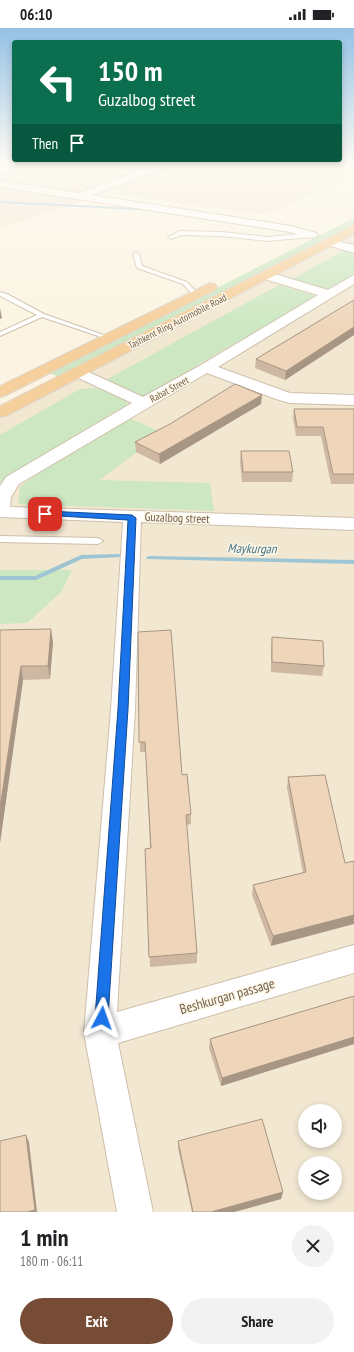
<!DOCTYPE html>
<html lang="en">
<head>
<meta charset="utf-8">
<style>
	:root { --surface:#fff; --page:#f2f2f2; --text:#202124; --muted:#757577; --accent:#764c36 }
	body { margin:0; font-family:"PT Sans Narrow",sans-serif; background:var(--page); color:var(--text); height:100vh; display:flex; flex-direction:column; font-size:15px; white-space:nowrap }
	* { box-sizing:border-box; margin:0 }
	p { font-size:13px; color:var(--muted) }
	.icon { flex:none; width:22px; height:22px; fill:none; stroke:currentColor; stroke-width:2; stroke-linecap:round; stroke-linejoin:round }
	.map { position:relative; height:1184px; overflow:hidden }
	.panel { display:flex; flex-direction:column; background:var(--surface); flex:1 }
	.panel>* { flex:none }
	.top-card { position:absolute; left:12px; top:12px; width:330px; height:122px; border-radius:4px; box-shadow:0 2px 6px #0003; background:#0b6e4f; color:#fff; overflow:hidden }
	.tools { position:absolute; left:298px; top:1076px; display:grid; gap:8px }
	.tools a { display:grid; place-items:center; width:44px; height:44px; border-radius:50%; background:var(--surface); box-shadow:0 2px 6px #0003; font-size:20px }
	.pin { position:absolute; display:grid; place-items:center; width:34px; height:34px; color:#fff; margin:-17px; border-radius:8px; box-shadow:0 2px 6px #0006 }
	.me { position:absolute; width:44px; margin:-22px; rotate:4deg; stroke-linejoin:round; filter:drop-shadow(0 0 3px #0008) }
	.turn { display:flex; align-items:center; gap:14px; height:84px; padding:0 20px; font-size:18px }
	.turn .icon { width:52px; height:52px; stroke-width:2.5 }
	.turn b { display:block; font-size:28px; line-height:34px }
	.then { display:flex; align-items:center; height:38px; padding:0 20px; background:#0003; gap:8px; font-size:15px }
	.round { display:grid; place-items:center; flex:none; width:42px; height:42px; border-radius:21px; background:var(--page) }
	.overview { display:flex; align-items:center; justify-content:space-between; height:68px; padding:0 20px }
	h1 { font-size:24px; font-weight:700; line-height:30px }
	.primary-button { display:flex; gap:8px; margin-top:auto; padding:8px 20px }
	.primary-button a { flex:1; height:46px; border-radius:24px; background:var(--accent); color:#fff; font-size:16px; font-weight:700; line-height:46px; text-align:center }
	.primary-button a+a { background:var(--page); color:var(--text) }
	.status { display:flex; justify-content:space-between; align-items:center; height:28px; padding:0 20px; background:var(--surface); direction:ltr }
	.status svg { height:11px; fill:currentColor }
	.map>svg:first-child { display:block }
	.residential { fill:#f2e7d1; fill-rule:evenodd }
	.green { fill:#cce7c1 }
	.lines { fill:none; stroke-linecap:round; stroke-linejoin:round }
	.stream { fill:#9ec5d4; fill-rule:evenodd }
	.service-casing { stroke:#cebfac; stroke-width:2 }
	.minor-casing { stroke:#cebfac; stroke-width:2 }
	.trunk-casing { stroke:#ddd8d4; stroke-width:2 }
	.service { fill:#fff; fill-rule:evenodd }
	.minor { fill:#fff; fill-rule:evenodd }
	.trunk { fill:#f5cf9c; fill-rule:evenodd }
	.wall { fill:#ceb8a1 }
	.shaded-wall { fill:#a79683 }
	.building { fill:#efd6bb; stroke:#a79683 }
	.route { fill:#1a73e8; stroke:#114b97 }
	.labels { text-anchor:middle; stroke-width:3; stroke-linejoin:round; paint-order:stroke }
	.far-street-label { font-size:10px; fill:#715d4a; stroke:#fef8e8 }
	.street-label { font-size:12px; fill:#715d4a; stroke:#fef8e8 }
	.water-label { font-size:13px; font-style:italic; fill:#48778a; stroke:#fef8e8 }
	.near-street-label { font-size:14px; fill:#715d4a; stroke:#fef8e8 }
</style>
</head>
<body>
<div class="status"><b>06:10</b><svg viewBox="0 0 49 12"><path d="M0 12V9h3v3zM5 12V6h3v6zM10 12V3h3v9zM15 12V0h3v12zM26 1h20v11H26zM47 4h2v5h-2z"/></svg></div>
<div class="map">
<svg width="354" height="1184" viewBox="0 0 354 1184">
	<rect width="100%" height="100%" fill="#fbf4e2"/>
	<g class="residential">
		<polygon points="0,135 354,135 354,147 266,187 106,165 0,201"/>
		<path d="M354,202V1184H0V386ZM305,1083H335V1113H305ZM305,1135H335V1165H305Z"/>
	</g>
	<g class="green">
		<polygon points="354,190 354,197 59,349 50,345"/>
		<polygon points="345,222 354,224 354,246 327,262 292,251"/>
		<polygon points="279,257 316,268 143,369 104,353"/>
		<polygon points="96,360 127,372 127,377 0,455 0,407 80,361"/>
		<polygon points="127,389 163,405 99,452 210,455 214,483 18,476 20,459 47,438"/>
		<polygon points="0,542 72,542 61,564 27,595 0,596"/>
	</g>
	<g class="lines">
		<g class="stream">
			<polygon points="0,173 156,181 158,182 156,183 0,175"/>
			<polygon points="119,526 121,527 122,528 121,529 82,531 36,552 0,552 0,548 35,548 81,527"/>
			<polygon points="149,528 354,532 354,536 147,531 146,530 147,529"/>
		</g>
		<g class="service-casing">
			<g id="service">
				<polygon points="180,203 222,204 267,209 312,205 315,207 312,209 267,213 222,208 181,207 171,211 168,209"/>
				<polygon points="136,224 139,226 142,238 187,254 198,266 193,267 183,256 137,240 133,226"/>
				<polygon points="0,264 7,266 44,286 112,310 107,311 42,289 0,308 0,304 37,287 0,268"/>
				<polygon points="0,508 98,510 103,513 98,516 0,514"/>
			</g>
		</g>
		<g class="minor-casing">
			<g id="minor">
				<polygon points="17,135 31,135 29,137 0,147 0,141"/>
				<polygon points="161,135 175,135 173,137 92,167 291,198 316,205 318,207 316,209 312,210 290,204 0,159 0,153 79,165"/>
				<polygon points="328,211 354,217 354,225 324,216 322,214 324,212"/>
				<polygon points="265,243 328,262 354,247 354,256 218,339 290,365 354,367 354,377 290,375 276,371 207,345 19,456 11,469 10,479 354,490 354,502 141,494 135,681 117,984 354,917 354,945 118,1015 153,1184 117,1184 84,1005 111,681 123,494 0,489 0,458 6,449 132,375 72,347 70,344 72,341 77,340 82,341 143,369 201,337 318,267 261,250 259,247 261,244"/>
			</g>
		</g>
		<g class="trunk-casing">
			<g id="trunk">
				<polygon points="354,197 354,206 6,388 0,389 0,378"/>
				<polygon points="210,255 215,256 217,259 215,262 6,367 0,369 0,358"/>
			</g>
		</g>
		<use href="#service" class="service"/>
		<use href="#minor" class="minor"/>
		<use href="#trunk" class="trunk"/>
	</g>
	<g class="wall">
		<polygon points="354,272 354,307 285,352 255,340 256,331"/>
		<polygon points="261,376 160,436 136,424 135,414"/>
		<polygon points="294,381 354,381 354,456 331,456 321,408 296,408 293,390"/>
		<polygon points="241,423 293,444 292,454 242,454 240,433"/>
		<polygon points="0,602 53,614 50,651 23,652 0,815"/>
		<polygon points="138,604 182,747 191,786 191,796 186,797 197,925 197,935 150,939 145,821 150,820 146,724 140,724"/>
		<polygon points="272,609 324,638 322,648 271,644 271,619"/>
		<polygon points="288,749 345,835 271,918 252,867 253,857 303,845 287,760"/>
		<polygon points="354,968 354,1016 221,1058 209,1020 210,1011"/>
		<polygon points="178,1113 283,1164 281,1171 234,1184 192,1184 178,1121"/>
	</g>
	<g class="shaded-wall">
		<polygon points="0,280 2,290 0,291"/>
		<polygon points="354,299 354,307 285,352 286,343"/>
		<polygon points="262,367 261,376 160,436 159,426"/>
		<polygon points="51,601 53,614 50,651 48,638"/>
		<polygon points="21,638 23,652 0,815 0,780"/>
		<polygon points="354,887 354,896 271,918 273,908"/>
		<polygon points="354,1009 354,1016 221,1058 222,1050"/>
		<polygon points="26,1107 29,1114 37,1184 27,1184"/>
		<polygon points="283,1164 281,1171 234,1184 211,1184"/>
	</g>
	<g class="building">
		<polygon points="354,272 354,299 286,343 256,331"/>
		<polygon points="235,356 262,367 159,426 135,414 170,396"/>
		<polygon points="294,381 354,381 354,446 333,446 323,399 297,399"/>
		<polygon points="241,423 289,423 293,444 243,444"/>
		<polygon points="51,601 48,638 21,638 0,780 0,602"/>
		<polygon points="171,602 182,747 187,746 191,786 186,787 197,925 149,929 145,821 151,820 145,714 139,714 138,604"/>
		<polygon points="272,609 323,613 324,638 272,634"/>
		<polygon points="325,747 345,835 354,833 354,887 273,908 253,857 306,844 288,749"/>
		<polygon points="354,968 354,1009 222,1050 210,1011"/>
		<polygon points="262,1091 283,1164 211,1184 193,1184 178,1113"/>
		<polygon points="26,1107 35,1182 27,1184 0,1184 0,1113"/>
	</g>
	<linearGradient id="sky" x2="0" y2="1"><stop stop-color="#95c2e6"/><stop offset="0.45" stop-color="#fdfaf2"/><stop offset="1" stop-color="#fdfaf2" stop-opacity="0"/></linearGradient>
	<rect width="354" height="301" fill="url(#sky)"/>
	<polygon class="route" points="45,483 132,487 136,490 128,681 108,990 106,995 102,997 97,995 95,990 118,681 128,492 42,487 41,486"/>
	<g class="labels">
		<g class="far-street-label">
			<text transform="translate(177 293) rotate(-27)" y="4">Tashkent Ring Automobile Road</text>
			<text transform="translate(169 361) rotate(-29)" y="4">Rabat Street</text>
		</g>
		<g class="street-label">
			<text transform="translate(177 490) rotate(2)" y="4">Guzalbog street</text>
		</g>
		<g class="water-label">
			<text transform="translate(252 520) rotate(1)" y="5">Maykurgan</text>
		</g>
		<g class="near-street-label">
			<text transform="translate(227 968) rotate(-16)" y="5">Beshkurgan passage</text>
		</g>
	</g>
</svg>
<div class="tools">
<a><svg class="icon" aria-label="sound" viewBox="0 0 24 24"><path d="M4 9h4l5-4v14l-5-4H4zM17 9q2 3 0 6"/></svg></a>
<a><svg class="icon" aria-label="layers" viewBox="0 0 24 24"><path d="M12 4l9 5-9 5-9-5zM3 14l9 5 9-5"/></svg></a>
</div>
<div class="pin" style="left:45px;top:486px;background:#d93025"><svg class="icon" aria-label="arrive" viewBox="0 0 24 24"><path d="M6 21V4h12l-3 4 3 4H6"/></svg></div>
<svg class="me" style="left:102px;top:990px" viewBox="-20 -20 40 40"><path d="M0-17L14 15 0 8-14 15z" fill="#1a73e8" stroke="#fff" stroke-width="4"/></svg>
<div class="top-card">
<div class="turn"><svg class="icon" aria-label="left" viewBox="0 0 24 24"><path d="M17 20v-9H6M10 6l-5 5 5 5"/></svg><div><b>150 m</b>Guzalbog street</div></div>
<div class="then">Then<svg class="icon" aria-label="arrive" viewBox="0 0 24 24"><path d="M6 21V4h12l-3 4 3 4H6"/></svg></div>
</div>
</div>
<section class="panel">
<div class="overview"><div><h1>1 min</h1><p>180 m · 06:11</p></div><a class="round"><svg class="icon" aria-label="close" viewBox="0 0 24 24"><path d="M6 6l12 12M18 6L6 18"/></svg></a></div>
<div class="primary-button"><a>Exit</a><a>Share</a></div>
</section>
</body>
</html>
